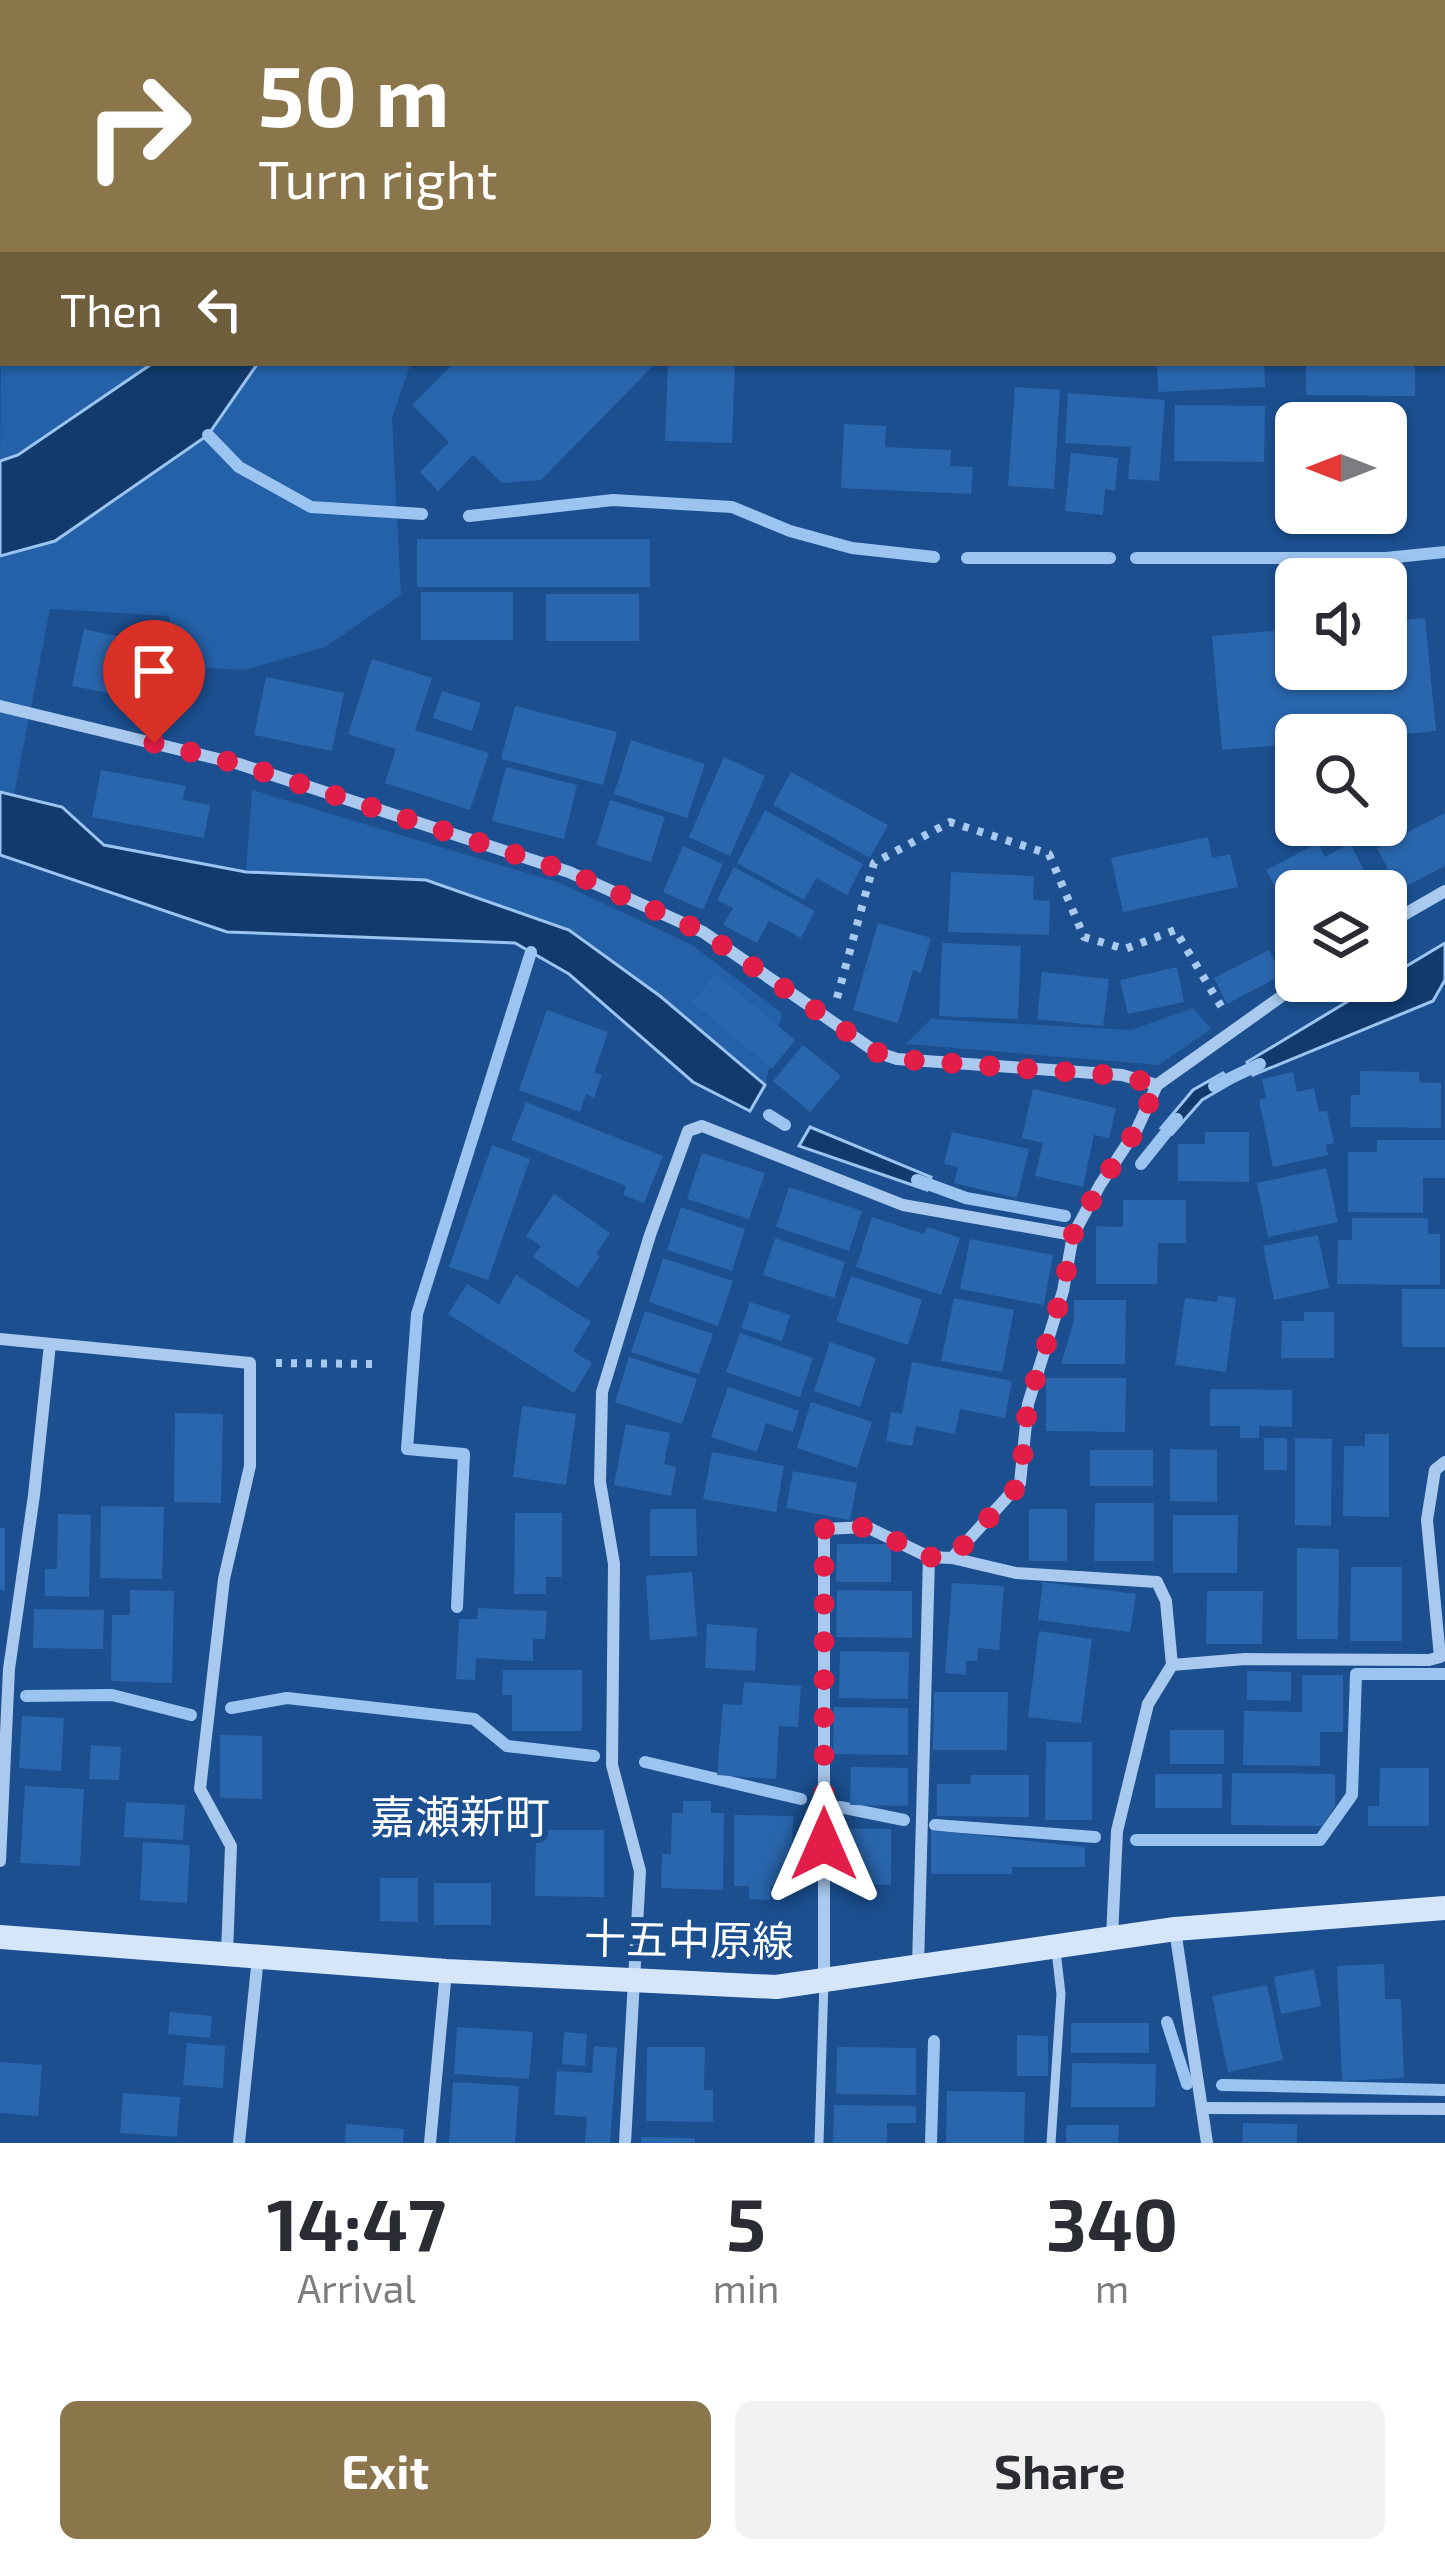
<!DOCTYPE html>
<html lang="en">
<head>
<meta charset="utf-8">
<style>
	:root { --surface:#fff; --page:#f2f2f3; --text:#2b2b33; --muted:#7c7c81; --accent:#8a764a }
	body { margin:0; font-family:"Exo 2","Noto Sans JP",sans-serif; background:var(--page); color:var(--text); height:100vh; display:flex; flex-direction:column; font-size:45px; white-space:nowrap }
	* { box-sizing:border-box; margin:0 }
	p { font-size:39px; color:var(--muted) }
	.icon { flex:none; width:66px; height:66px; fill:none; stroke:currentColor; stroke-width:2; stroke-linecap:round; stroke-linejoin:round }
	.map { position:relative; height:2143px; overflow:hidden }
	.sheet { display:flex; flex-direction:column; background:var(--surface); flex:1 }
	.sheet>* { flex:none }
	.banner { position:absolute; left:0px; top:0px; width:1446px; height:366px; box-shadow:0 3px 9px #0004; background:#8a764a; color:#fff; overflow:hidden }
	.needle { width:78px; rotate:270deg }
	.controls { position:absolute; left:1275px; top:402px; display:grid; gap:24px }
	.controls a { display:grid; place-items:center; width:132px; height:132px; border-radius:18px; background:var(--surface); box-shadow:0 3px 9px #0004; font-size:60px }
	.pin { position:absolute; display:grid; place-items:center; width:102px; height:102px; color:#fff; margin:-123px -51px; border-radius:50% 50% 50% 0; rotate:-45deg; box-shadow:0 0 12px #0007 }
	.pin .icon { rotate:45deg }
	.me { position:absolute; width:132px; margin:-66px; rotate:0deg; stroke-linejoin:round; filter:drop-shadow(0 0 9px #0008) }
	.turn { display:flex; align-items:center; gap:42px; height:252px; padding:0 60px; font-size:54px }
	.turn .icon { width:156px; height:156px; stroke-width:2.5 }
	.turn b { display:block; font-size:84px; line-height:102px }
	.then { display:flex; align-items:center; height:114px; padding:0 60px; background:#0003; gap:24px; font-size:45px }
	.eta { display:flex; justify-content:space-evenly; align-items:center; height:204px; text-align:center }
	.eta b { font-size:72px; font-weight:700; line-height:84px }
	.button { display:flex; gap:24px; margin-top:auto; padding:24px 60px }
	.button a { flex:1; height:138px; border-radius:18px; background:var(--accent); color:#fff; font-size:48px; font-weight:700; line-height:138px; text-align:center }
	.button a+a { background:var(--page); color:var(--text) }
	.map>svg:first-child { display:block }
	.green { fill:#2461a8 }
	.water { fill:#123a6d; stroke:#9cc4f0; stroke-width:3 }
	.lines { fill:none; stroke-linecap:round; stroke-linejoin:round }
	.stream { stroke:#9cc4f0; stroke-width:12 }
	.building { fill:#2a66ad }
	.path { stroke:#a9c9ee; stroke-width:8; stroke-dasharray:6 9; stroke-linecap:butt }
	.lane { stroke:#a9c9ee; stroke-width:9 }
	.street { stroke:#a9c9ee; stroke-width:12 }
	.secondary { stroke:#d6e6fa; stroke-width:24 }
	.route { stroke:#e11d48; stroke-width:21; stroke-dasharray:0 37.8 }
	.labels { text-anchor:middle; stroke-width:12; stroke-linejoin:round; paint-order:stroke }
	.street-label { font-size:42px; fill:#fff; stroke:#1b4f8f }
	.neighbourhood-label { font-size:45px; fill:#fff; stroke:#1b4f8f }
</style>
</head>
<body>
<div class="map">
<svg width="1445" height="2143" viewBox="0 0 1445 2143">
	<rect width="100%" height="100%" fill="#1b4f8f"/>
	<g class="green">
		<polygon points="3,164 3,363 153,363 18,455 0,461"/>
		<polygon points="258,363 411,363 392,418 401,595 325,647 244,670 176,666 169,616 50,609 14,795 0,792 0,556 55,541 208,436"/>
		<polygon points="252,790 560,883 692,945 782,1013 765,1085 660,996 569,930 246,872"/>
		<polygon points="1193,1008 1211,1029 1159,1065 906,1044 931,1019 1131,1030"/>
	</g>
	<g class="water">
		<polygon points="153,363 258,363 208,435 55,541 0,556 0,461 18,455"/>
		<polygon points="0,792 62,807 104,845 246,872 426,880 569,930 660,996 765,1085 750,1111 693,1082 569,974 515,943 227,932 0,855"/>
		<polygon points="1445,943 1445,980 1433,1001 1253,1075 1247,1062"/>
		<polygon points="1223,1073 1231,1083 1202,1100 1172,1134 1161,1128 1193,1090"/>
		<polygon points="810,1127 931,1177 927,1190 799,1146"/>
	</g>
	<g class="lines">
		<g class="stream">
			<polyline points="208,435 239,467 311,507 422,514"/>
			<polyline points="469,516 613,500 732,507 790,531 852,548 934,557"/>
			<polyline points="967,558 1110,558"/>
			<polyline points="1136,558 1386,558 1445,552"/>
			<polyline points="1214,1086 1260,1064"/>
			<polyline points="769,1115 785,1125"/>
			<polyline points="1141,1164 1177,1119"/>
			<polyline points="917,1180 966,1198 1065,1216"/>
			<polyline points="457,1607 464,1454 407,1449 417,1314 531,952"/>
			<polyline points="26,1696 112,1695 191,1715"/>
			<polyline points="231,1708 287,1698 474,1719 507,1746 594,1756"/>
			<polyline points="645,1762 801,1799"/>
			<polyline points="840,1807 904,1820"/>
			<polyline points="935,1825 1095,1837"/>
			<polyline points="1136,1840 1320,1840 1352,1795 1356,1674 1445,1674"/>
			<polyline points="1167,2022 1187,2084"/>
			<polyline points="1222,2085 1445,2090"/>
			<polyline points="931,2143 934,2041"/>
		</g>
	</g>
	<g class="building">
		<polygon points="454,363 656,363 541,480 502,483 473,455 438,491 420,472 449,442 412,405"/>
		<polygon points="668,363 735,363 732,443 665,441"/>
		<polygon points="1157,363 1264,363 1265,387 1158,392"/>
		<polygon points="1306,363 1415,363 1415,396 1306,395"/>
		<polygon points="1015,387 1060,390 1054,489 1008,486"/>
		<polygon points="1068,393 1165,400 1159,481 1128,479 1131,447 1065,443"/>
		<polygon points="1314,403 1377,404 1376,423 1314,423"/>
		<polygon points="1175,405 1265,406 1264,462 1174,461"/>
		<polygon points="844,424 886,426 885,447 951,450 950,466 973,467 971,494 841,488"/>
		<polygon points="1071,453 1118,458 1115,491 1105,489 1103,515 1065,511"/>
		<rect x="417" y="539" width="233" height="48"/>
		<rect x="421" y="592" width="92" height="48"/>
		<rect x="546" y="594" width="93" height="47"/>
		<polygon points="1425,618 1436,731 1386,736 1296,735 1296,744 1222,750 1212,636 1296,629 1296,669 1386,669 1386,621"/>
		<polygon points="84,629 131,639 118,695 72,686"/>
		<polygon points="372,659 432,678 415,730 489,753 470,810 385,783 396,749 348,734"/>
		<polygon points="266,677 344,693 332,751 254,735"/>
		<polygon points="442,691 481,703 472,731 433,718"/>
		<polygon points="515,706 617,732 603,785 501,759"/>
		<polygon points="631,740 705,764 687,818 614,794"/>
		<polygon points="724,757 765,776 730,856 689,837"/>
		<polygon points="506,767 577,785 564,839 492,821"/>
		<polygon points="101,770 186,786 183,800 210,805 204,838 92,817"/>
		<polygon points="791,772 888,825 870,858 773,805"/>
		<polygon points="610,800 665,817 651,862 596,845"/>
		<polygon points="765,810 863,864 847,895 816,878 804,900 737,863"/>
		<polygon points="1445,813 1445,866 1399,890 1377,848"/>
		<polygon points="1208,837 1212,858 1230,854 1238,887 1123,912 1111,858"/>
		<polygon points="1318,843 1325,857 1350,843 1369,880 1349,891 1296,891 1296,918 1293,920 1266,870"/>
		<polygon points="683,846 723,864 703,910 663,892"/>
		<polygon points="734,867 815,911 801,938 769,921 757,943 723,925 733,908 717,900"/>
		<polygon points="951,872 1034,876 1033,900 1050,901 1049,935 948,932"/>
		<polygon points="878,923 931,938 921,973 913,970 898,1023 853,1010"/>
		<polygon points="942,943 1021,946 1018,1019 939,1016"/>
		<polygon points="1269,950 1282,975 1227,1004 1214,978"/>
		<polygon points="1177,967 1184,1002 1128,1014 1120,980"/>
		<polygon points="1042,972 1109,979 1103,1026 1037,1019"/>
		<polygon points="716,974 795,1040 772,1069 692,1002"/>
		<polygon points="547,1010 608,1032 594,1073 602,1075 594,1098 586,1094 580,1112 519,1090"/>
		<polygon points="803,1045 841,1076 810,1112 773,1081"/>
		<polygon points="1360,1071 1419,1072 1419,1082 1441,1083 1441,1128 1350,1127 1351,1095 1360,1095"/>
		<polygon points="1293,1072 1297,1092 1314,1088 1319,1112 1327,1111 1334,1143 1326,1145 1328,1155 1273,1167 1259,1100 1266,1098 1262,1079"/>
		<polygon points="1033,1089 1116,1108 1109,1138 1094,1135 1083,1187 1035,1176 1043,1143 1022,1138"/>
		<polygon points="526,1102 663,1156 644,1203 623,1195 626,1186 511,1140"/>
		<polygon points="952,1132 1029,1149 1017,1198 954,1183 958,1167 944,1164"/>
		<polygon points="1205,1132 1249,1132 1249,1182 1178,1181 1178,1144 1205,1144"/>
		<polygon points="1377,1140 1445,1140 1445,1178 1423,1178 1423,1213 1348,1212 1348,1152 1377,1152"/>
		<polygon points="492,1145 530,1159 488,1280 449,1267"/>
		<polygon points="702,1153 765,1173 749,1219 687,1199"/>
		<polygon points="1326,1168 1338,1222 1268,1237 1257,1183"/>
		<polygon points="789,1187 862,1211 849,1251 776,1227"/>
		<polygon points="554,1194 610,1233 596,1254 600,1256 578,1288 533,1257 541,1246 526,1236"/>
		<polygon points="1123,1200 1186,1200 1186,1243 1158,1243 1157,1284 1096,1284 1096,1226 1123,1227"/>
		<polygon points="681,1207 745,1229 732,1271 667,1250"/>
		<polygon points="872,1217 924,1234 927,1227 960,1238 941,1295 856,1267"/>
		<polygon points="1352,1218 1428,1218 1428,1234 1440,1234 1440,1285 1337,1284 1338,1240 1352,1240"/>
		<polygon points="1318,1235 1329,1288 1274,1300 1263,1246"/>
		<polygon points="775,1238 845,1262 834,1298 763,1275"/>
		<polygon points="970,1239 1053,1255 1044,1305 960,1289"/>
		<polygon points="663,1258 733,1281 718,1326 649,1302"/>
		<polygon points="516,1275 591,1322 573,1351 592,1363 574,1393 448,1314 467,1284 499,1304"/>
		<polygon points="851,1276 922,1300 908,1345 836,1321"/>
		<rect x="1402" y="1289" width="43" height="58"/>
		<polygon points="1218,1296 1236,1298 1226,1372 1175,1365 1185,1298 1217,1302"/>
		<polygon points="954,1298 1014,1310 1002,1372 941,1361"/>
		<polygon points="1074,1300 1126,1300 1125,1364 1061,1364 1074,1321"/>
		<polygon points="750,1302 790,1315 782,1341 741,1328"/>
		<polygon points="645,1311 713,1334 699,1374 631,1352"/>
		<polygon points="1304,1312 1334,1312 1334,1358 1281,1358 1282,1321 1304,1321"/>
		<polygon points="740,1333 813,1358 800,1397 726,1372"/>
		<polygon points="830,1342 876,1358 860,1407 814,1391"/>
		<polygon points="629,1357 697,1379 682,1424 615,1402"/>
		<polygon points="912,1362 1012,1381 1005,1418 960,1409 955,1434 916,1426 912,1446 886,1441 891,1412 902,1414"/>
		<polygon points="1046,1378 1126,1378 1125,1432 1046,1431"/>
		<polygon points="728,1387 799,1411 793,1432 766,1423 757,1452 711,1437"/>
		<polygon points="1210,1389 1292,1390 1292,1427 1259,1426 1259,1438 1240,1438 1240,1426 1210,1426"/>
		<polygon points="811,1402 872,1422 857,1468 797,1448"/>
		<polygon points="522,1406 576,1414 566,1485 513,1477"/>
		<polygon points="175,1413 223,1414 221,1503 174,1502"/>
		<polygon points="626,1424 670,1433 664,1464 676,1467 671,1496 614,1485"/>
		<polygon points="1365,1434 1389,1434 1389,1517 1343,1516 1344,1446 1365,1446"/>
		<rect x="1264" y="1438" width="23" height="32"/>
		<polygon points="1295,1438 1332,1439 1331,1526 1295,1525"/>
		<polygon points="1170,1449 1217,1450 1217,1502 1170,1501"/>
		<rect x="1090" y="1450" width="63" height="36"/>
		<polygon points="712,1452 784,1466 776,1512 703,1499"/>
		<polygon points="793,1471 857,1483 850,1520 786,1508"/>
		<polygon points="1095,1503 1154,1503 1154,1561 1094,1561"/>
		<polygon points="101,1506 164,1507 162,1579 100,1578"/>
		<polygon points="650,1509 696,1509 697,1556 650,1556"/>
		<rect x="1029" y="1509" width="38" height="52"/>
		<polygon points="515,1513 562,1513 562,1577 546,1577 546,1594 514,1594"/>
		<polygon points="58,1514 91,1515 89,1597 45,1596 45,1569 57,1569"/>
		<polygon points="1173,1515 1238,1515 1237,1573 1173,1573"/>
		<rect x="0" y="1528" width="5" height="62"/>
		<polygon points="837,1544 891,1544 891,1582 836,1582"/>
		<polygon points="1297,1548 1339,1549 1338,1639 1297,1639"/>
		<polygon points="1351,1567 1402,1567 1402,1641 1350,1641"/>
		<polygon points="692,1572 697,1636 650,1640 646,1576"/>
		<polygon points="1043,1582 1136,1594 1130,1632 1038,1620"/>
		<polygon points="952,1583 1004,1586 999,1650 978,1648 977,1661 966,1661 966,1675 945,1673"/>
		<polygon points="130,1590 174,1591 172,1683 111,1681 112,1615 130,1615"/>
		<polygon points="837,1590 912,1591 912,1638 836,1637"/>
		<polygon points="1207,1591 1263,1591 1262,1644 1206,1644"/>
		<polygon points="478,1608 547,1611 545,1639 533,1639 533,1661 476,1658 475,1680 456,1679 459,1619 477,1619"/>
		<polygon points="34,1609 104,1610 103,1649 33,1648"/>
		<polygon points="707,1624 757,1628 755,1671 705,1668"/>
		<polygon points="1039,1631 1092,1639 1081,1723 1028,1717"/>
		<polygon points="840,1651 909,1652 908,1699 839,1698"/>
		<polygon points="503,1670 582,1670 582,1731 512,1731 512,1695 502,1695"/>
		<polygon points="1247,1671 1291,1672 1291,1701 1247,1700"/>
		<polygon points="1302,1675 1343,1675 1343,1732 1320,1732 1320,1766 1243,1765 1244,1711 1302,1712"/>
		<polygon points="744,1682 801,1686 798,1727 779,1726 776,1779 717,1775 723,1704 742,1705"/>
		<polygon points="934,1692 1008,1692 1007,1750 933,1750"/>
		<polygon points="834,1707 908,1708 908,1755 833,1754"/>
		<polygon points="22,1716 64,1718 61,1771 19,1768"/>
		<rect x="1170" y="1730" width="54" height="34"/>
		<polygon points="220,1735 262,1736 262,1799 220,1798"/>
		<polygon points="1046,1742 1092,1742 1092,1820 1045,1820"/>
		<polygon points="91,1745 121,1747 119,1780 89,1779"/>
		<polygon points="851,1767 908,1768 908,1806 850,1805"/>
		<polygon points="1380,1768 1429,1768 1429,1826 1368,1826 1368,1806 1379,1806"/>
		<polygon points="1232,1773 1335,1774 1335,1806 1322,1826 1231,1825"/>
		<rect x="1155" y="1774" width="67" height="34"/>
		<polygon points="971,1775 1029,1775 1029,1817 937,1816 937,1784 970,1784"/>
		<polygon points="25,1786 84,1789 80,1866 20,1863"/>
		<polygon points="683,1801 711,1801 711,1813 724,1813 723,1890 661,1888 662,1854 671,1854 672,1813 683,1813"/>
		<polygon points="126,1802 185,1805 183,1840 124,1837"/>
		<polygon points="734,1815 793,1816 791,1886 771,1886 770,1900 749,1899 749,1886 734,1886"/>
		<polygon points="834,1828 891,1829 891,1885 833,1884"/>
		<polygon points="536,1830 604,1830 604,1897 535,1896"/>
		<polygon points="931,1830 1085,1847 1085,1867 1012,1867 1012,1874 931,1874"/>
		<polygon points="143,1842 190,1845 187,1903 140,1900"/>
		<polygon points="380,1878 418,1878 418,1922 380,1921"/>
		<rect x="434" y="1883" width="57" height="42"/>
		<polygon points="1384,1964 1385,1999 1401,1999 1404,2078 1342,2081 1337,1966"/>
		<polygon points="1314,1969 1321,2006 1281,2014 1274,1977"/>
		<polygon points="1267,1985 1283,2060 1228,2072 1212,1996"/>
		<polygon points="170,2012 212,2016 210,2038 168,2034"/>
		<rect x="1071" y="2023" width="78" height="30"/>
		<polygon points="457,2027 533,2032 529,2079 454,2074"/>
		<polygon points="564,2032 587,2034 585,2066 562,2064"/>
		<polygon points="1017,2035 1048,2036 1048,2076 1017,2076"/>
		<polygon points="187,2043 225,2046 223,2088 183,2085"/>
		<polygon points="594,2046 617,2048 610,2143 585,2143 587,2117 554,2115 557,2071 592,2073"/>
		<polygon points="647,2047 705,2047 704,2090 713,2090 713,2122 646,2121"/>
		<polygon points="837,2047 916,2048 916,2095 836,2094"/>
		<polygon points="0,2062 42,2065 38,2116 0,2113"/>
		<polygon points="1072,2063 1156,2064 1155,2107 1071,2107"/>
		<polygon points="453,2082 519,2086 515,2143 449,2143"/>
		<polygon points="947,2091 1025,2092 1024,2143 946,2143"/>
		<polygon points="123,2093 180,2097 177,2137 120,2133"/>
		<polygon points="834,2105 916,2106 916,2123 887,2123 887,2143 833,2143"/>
		<polygon points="1243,2123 1297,2124 1297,2143 1242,2143"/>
		<polygon points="346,2124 404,2129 403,2143 345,2143"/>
		<polygon points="1066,2125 1119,2125 1118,2143 1066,2143"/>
		<polygon points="641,2137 695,2138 695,2143 641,2143"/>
	</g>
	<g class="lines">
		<g class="path">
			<polyline points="1225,0 1228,3"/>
			<polyline points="837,998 874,863 950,822 1049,854 1084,937 1125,949 1175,930 1224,1011"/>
			<polyline points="276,1363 378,1364"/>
		</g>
		<g class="lane">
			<polyline points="819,2143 824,1981"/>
			<polyline points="1051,2143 1061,1994 1056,1951"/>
		</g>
		<g class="street">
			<polyline points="1443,349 1445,353"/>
			<polyline points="0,706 239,764 569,872 703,932 876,1052 897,1059 1122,1075 1157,1085"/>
			<polyline points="1386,925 1445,891"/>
			<polyline points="0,1339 250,1363 250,1466 224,1579 200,1789 231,1846 227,1954"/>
			<polyline points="952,1558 1016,1573 1157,1582 1166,1601 1172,1665 1148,1704 1117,1831 1112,1937"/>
			<polyline points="1172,1665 1245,1659 1429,1660 1440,1657 1427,1520 1435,1470 1445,1462"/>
			<polyline points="0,1861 9,1669 34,1495 50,1344"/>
			<polyline points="1175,1930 1207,2143"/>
			<polyline points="918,1966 929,1557 952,1558 1020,1483 1028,1404 1063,1291 1073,1235 1100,1185 1137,1129 1157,1085 1303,981"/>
			<polyline points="824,1979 824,1529 867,1527 929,1557"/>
			<polyline points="1202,2108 1445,2109"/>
			<polyline points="239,2143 258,1957"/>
			<polyline points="430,2143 446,1971"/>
			<polyline points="625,2143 640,1871 612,1765 614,1564 600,1482 602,1392 650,1235 688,1131 702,1126 903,1205 1073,1235"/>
		</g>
		<polyline class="secondary" points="0,1937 446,1971 776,1987 1175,1929 1445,1908"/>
	</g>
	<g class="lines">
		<polyline class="route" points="154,743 239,764 569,872 703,932 876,1052 897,1059 1122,1076 1157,1085 1137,1129 1100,1185 1073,1235 1063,1291 1028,1404 1020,1484 952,1558 929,1557 867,1527 824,1529 824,1844"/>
	</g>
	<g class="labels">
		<g class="street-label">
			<text transform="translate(689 1940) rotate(1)" y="15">十五中原線</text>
		</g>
		<g class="neighbourhood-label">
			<text x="460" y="1833">嘉瀬新町</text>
		</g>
	</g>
</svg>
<div class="controls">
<a><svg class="needle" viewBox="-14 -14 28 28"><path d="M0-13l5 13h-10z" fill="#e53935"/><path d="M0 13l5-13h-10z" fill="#7c7c81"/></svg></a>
<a><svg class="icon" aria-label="sound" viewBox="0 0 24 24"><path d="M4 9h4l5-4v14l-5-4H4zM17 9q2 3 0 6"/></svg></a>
<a><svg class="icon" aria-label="search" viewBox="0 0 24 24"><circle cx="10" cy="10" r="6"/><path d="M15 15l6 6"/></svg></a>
<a><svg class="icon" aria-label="layers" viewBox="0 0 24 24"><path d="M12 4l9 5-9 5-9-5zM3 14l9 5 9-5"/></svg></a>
</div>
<div class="pin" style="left:154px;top:743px;background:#d93025"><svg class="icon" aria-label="arrive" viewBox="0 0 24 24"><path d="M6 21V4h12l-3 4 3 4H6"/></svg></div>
<svg class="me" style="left:824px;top:1844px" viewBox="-20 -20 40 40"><path d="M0-17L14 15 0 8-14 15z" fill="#e11d48" stroke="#fff" stroke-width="4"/></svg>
<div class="banner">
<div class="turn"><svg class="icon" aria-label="right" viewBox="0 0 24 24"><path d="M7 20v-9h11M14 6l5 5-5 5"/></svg><div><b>50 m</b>Turn right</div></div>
<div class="then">Then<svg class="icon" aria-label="left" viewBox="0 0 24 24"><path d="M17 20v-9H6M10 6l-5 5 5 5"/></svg></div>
</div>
</div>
<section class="sheet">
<div class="eta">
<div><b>14:47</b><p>Arrival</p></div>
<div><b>5</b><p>min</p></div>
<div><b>340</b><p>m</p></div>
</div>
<div class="button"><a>Exit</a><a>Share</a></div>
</section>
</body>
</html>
